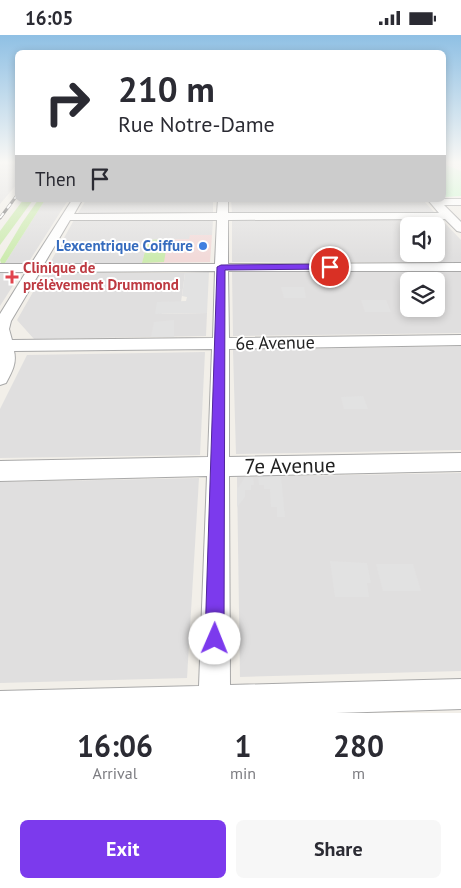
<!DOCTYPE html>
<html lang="en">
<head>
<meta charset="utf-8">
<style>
	:root { --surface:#fff; --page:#f7f7f7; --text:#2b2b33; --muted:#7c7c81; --accent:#7c3aed }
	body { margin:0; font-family:"PT Sans",sans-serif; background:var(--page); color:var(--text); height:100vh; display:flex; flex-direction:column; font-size:19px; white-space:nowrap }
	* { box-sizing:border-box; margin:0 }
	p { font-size:16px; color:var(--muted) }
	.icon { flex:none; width:28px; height:28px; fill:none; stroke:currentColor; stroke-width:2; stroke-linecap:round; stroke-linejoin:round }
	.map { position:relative; height:678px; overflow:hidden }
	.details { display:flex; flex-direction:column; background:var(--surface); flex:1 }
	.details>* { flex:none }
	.guide { position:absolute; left:15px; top:15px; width:431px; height:152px; border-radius:8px; box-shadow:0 2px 8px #0003; background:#fff; color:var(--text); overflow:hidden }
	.fabs { position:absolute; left:400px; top:182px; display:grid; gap:10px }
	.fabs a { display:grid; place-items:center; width:45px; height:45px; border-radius:8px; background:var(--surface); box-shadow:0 2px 8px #0003; font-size:25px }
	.pin { position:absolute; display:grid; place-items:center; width:42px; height:42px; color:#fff; margin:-21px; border:2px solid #fff; border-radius:50%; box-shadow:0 1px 5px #0007 }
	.me { position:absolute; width:55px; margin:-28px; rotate:1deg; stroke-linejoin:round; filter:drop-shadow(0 0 4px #0008) }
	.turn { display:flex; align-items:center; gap:18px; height:105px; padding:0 20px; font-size:22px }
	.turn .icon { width:65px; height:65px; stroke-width:2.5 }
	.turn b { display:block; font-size:35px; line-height:42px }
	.then { display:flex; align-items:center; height:48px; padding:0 20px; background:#0003; gap:10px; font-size:19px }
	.eta { display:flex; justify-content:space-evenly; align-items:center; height:85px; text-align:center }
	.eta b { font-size:30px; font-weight:800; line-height:35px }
	.primary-button { display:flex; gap:10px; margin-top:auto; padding:10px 20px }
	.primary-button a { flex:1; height:58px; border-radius:8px; background:var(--accent); color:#fff; font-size:20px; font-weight:800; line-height:58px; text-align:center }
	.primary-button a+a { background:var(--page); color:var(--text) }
	.status { display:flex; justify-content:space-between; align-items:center; height:35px; padding:0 25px; background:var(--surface); direction:ltr }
	.status svg { height:14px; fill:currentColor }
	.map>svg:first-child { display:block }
	.residential { fill:#e0dfdf; fill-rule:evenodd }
	.commercial { fill:#f2dad9 }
	.grass { fill:#cdebb0 }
	.park { fill:#c8facc }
	.parking { fill:#e2e2e2 }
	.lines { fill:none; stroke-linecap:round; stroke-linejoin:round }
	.minor-casing { stroke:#a9a9a9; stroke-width:2 }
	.minor { fill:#fff; fill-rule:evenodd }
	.rail-casing { stroke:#707070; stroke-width:3 }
	.rail { stroke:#fff; stroke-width:2; stroke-dasharray:6; stroke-linecap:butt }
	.route { fill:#7c3aed; stroke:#51269a }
	.shop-dot { fill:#3f7fe0; stroke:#fff; stroke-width:2 }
	.health-dot { fill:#e0444e; stroke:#fff; stroke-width:2 }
	.labels { text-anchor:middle; stroke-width:4; stroke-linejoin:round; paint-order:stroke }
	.far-shop-label { font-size:15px; font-weight:bold; fill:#366cbe; stroke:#fff; text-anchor:end }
	.far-health-label { font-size:15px; font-weight:bold; fill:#be3a42; stroke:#fff; text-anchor:start }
	.street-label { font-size:18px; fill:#222; stroke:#fff }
	.near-street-label { font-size:21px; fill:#222; stroke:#fff }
</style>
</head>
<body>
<div class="status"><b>16:05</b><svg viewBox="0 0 49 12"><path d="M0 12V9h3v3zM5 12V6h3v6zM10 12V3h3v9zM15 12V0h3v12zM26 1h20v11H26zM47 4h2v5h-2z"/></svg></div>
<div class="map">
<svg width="461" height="678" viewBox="0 0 461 678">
	<rect width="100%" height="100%" fill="#f2efe9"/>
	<g class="residential">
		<polygon points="0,128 17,128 17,149 0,169"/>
		<polygon points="45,165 68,165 28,228 5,228"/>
		<polygon points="86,165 213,165 213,178 78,178"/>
		<polygon points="231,165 423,165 434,177 232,178"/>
		<path d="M441,184L461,205V227H232V185ZM409,191H436V219H409Z"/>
		<polygon points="74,185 213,185 212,200 191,200 190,204 148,205 142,228 50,228"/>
		<path d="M232,237H461V298L233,301ZM409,246H436V274H409Z"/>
		<polygon points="0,238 21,238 0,271"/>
		<polygon points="44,238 185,238 181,267 157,267 162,279 207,278 206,301 34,304 17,285"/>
		<polygon points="461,311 461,415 236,419 233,315"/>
		<polygon points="205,317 200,420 0,423 0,374 27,320"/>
		<polygon points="461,438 461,636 240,642 237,442"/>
		<polygon points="199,443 187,643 0,648 0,447"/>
	</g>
	<polygon class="commercial" points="190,200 212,200 210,227 142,228 148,205 189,204"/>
	<g class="grass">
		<polygon points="23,165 33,165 0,210 0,196"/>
		<polygon points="38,165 45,165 5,228 1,228 0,225 22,188"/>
		<polygon points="168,204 164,227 142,228 148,205"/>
	</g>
	<polygon class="park" points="444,129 461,136 461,161 444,162"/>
	<g class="parking">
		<polygon points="209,237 207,278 155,279 157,267 186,266 187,262 182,261 185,238"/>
		<polygon points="281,252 304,252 306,263 284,263"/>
		<polygon points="361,265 386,265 391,277 365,277"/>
		<polygon points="174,285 174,302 151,302 154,287"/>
		<polygon points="363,361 368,374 344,374 341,362"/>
		<polygon points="258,441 281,441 285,482 277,482 277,472 271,472 270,454 264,454 264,450 259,450"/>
		<polygon points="245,442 253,442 254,450 251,450 251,455 245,455 245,462 237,472 237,455"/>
		<polygon points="330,526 367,528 371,548 367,548 369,562 335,562"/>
		<polygon points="376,529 413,529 421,556 383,556"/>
	</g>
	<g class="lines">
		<g class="minor-casing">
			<path id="minor" d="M444,164H461V170H444L461,187V197L457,196L445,184L228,185V229L461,228V236H228L229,303L461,300V310L229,314V422L461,418V436L229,441L230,650L461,644V674L336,678H0V656L199,651L207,441L0,446V426L208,422L212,314L14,316C17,328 12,337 6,348L0,350V279L26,237H0V229H31L72,165H82L74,179L217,178L218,165H228V178H439L428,165ZM70,185H217L215,229H44ZM215,236L213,303L12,305L9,294L11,286L40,237Z"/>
		</g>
		<use href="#minor" class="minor"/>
		<g class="rail-casing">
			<polyline id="rail" points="0,183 18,159"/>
		</g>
		<use href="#rail" class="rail"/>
	</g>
	<linearGradient id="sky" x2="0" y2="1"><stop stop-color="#8fc0e4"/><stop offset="0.57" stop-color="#f9f8f5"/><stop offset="1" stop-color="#f9f8f5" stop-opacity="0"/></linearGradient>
	<rect width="461" height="223" fill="url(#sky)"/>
	<polygon class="route" points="330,229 335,232 333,234 225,235 224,604 221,611 215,614 208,611 205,604 217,232 221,230"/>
	<circle class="shop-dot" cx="203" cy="211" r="5"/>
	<path class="health-dot" d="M9.5 234.5h5v5h5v5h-5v5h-5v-5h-5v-5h5z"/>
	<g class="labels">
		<g class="far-shop-label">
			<text x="193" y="216">L'excentrique Coiffure</text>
		</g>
		<g class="far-health-label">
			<text x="23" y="238">Clinique de<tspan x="23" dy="17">prélèvement Drummond</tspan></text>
		</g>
		<g class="street-label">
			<text transform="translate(275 308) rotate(-1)" y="6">6e Avenue</text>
		</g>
		<g class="near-street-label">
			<text transform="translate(290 431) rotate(-1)" y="7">7e Avenue</text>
		</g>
	</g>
</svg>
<div class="fabs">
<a><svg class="icon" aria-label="sound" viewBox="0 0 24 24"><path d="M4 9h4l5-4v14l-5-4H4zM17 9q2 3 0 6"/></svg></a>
<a><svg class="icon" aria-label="layers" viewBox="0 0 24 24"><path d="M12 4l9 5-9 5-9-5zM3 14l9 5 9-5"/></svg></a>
</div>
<div class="pin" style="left:330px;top:232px;background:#d93025"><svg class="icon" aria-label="arrive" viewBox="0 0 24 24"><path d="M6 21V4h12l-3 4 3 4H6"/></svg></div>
<svg class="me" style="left:215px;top:604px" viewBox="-20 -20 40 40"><circle r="19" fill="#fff"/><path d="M0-13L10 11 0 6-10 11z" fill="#7c3aed"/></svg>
<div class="guide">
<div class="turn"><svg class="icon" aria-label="right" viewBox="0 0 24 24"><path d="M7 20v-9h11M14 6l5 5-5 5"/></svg><div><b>210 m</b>Rue Notre-Dame</div></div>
<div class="then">Then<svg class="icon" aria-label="arrive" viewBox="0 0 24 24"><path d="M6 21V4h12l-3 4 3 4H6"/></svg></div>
</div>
</div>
<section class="details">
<div class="eta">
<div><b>16:06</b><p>Arrival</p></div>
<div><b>1</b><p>min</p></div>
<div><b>280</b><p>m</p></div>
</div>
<div class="primary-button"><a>Exit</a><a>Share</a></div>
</section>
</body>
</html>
